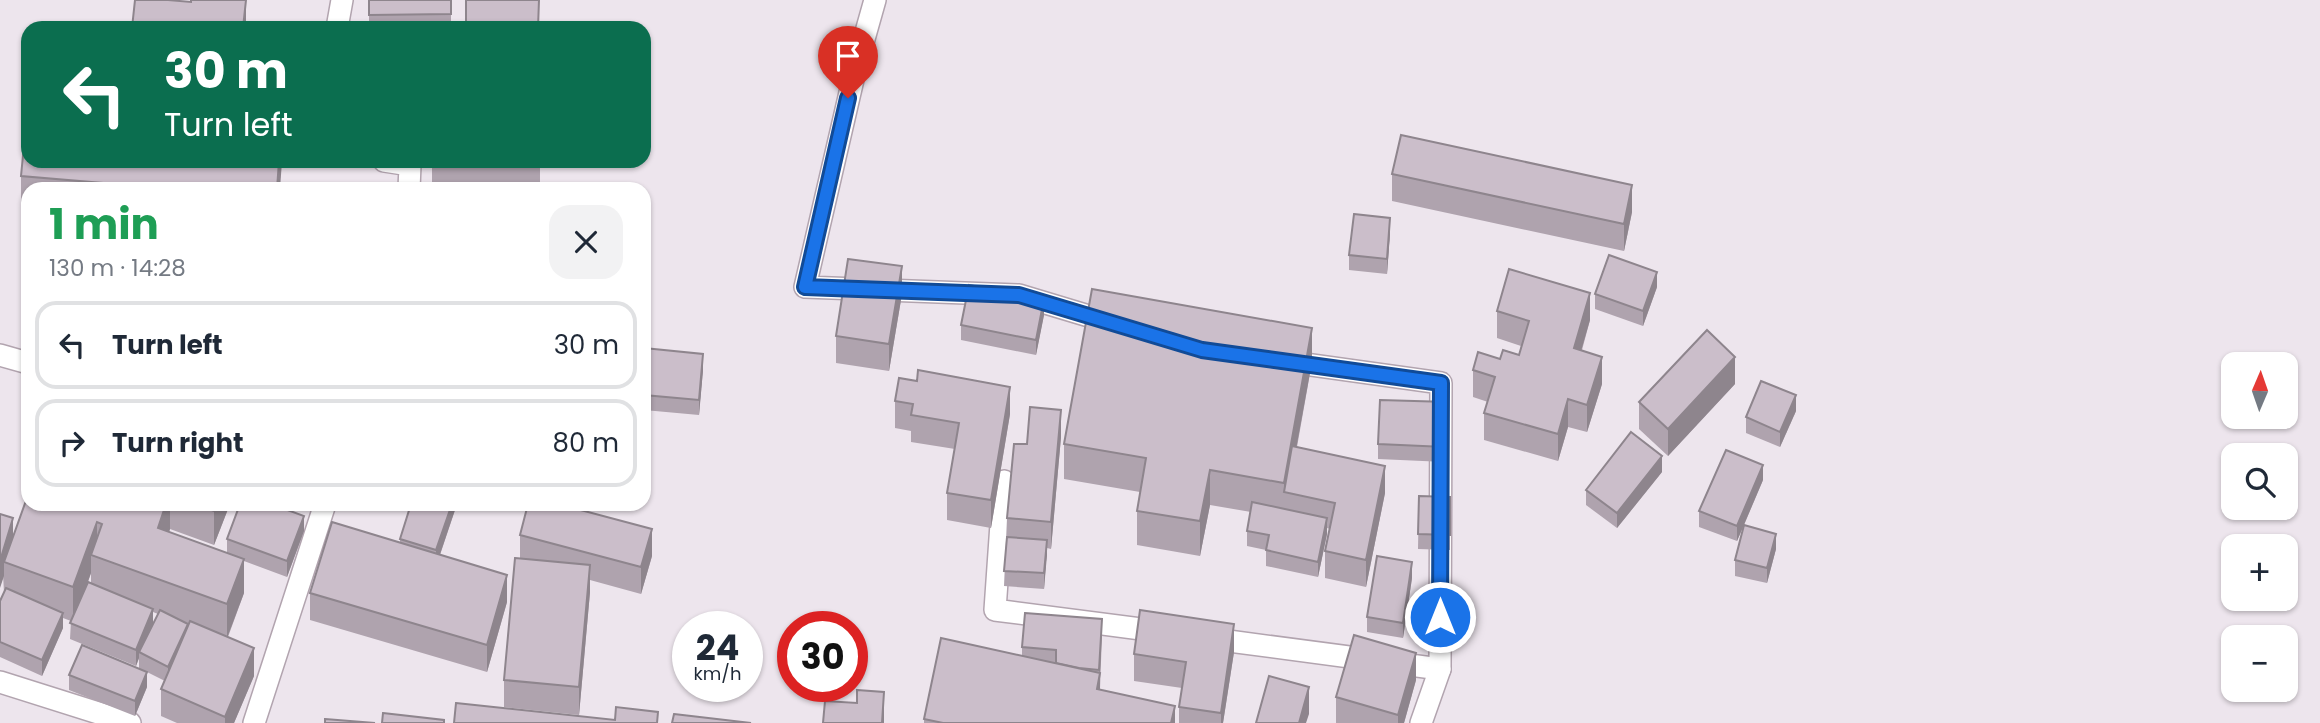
<!DOCTYPE html>
<html lang="en">
<head>
<meta charset="utf-8">
<style>
	:root { --surface:#fff; --page:#f2f2f3; --text:#1f2937; --muted:#747a83; --line:#e0e1e3 }
	body { margin:0; font-family:Poppins,sans-serif; background:var(--page); color:var(--text); height:100vh; display:flex; flex-direction:column; font-size:26px; white-space:nowrap }
	* { box-sizing:border-box; margin:0 }
	p { font-size:23px; color:var(--muted) }
	.icon { flex:none; width:38px; height:38px; fill:none; stroke:currentColor; stroke-width:2; stroke-linecap:round; stroke-linejoin:round }
	.map { position:relative; flex:1; overflow:hidden }
	.details { position:absolute; left:21px; top:182px; width:630px; height:329px; display:flex; flex-direction:column; background:var(--surface); border-radius:21px; box-shadow:0 2px 5px #0004 }
	.details>* { flex:none }
	.top-card { position:absolute; left:21px; top:21px; width:630px; height:147px; border-radius:21px; box-shadow:0 2px 5px #0004; background:#0b6e4f; color:#fff; overflow:hidden }
	.needle { width:46px; rotate:2deg }
	.tools { position:absolute; left:2221px; top:352px; display:grid; gap:14px }
	.tools a { display:grid; place-items:center; width:77px; height:77px; border-radius:14px; background:var(--surface); box-shadow:0 2px 5px #0004; font-size:35px }
	.speed { position:absolute; left:672px; top:611px; display:flex; gap:14px; font-size:35px; font-weight:700; text-align:center }
	.speed>* { display:grid; place-content:center; width:91px; height:91px; border-radius:50%; background:var(--surface); box-shadow:0 2px 5px #0004; line-height:1 }
	.speed small { font-size:18px; font-weight:400 }
	.speed .limit { border:10px solid #d22; background:#fff; color:#111 }
	.pin { position:absolute; display:grid; place-items:center; width:60px; height:60px; color:#fff; margin:-72px -30px; border-radius:50% 50% 50% 0; rotate:-45deg; box-shadow:0 0 7px #0007 }
	.pin .icon { rotate:45deg }
	.me { position:absolute; width:77px; margin:-38px; rotate:0deg; stroke-linejoin:round; filter:drop-shadow(0 0 5px #0008) }
	.turn { display:flex; align-items:center; gap:24px; height:147px; padding:0 28px; font-size:32px }
	.turn .icon { width:91px; height:91px; stroke-width:2.5 }
	.turn b { display:block; font-size:49px; line-height:60px }
	.round { display:grid; place-items:center; flex:none; width:74px; height:74px; border-radius:21px; background:var(--page) }
	.headline { display:flex; align-items:center; justify-content:space-between; height:119px; padding:0 28px }
	h1 { font-size:42px; font-weight:700; line-height:52px; color:#1e9e55 }
	ul { padding:0; list-style:none }
	li { display:flex; align-items:center; gap:21px; height:88px; margin:0 14px 10px; padding:0 14px; border:4px solid var(--line); border-radius:21px }
	li div { flex:1 }
	li b { display:block; font-size:26px }
	li em { font-style:normal }
	.map>svg:first-child { display:block }
	.lines { fill:none; stroke-linecap:round; stroke-linejoin:round }
	.minor-casing { stroke:#b2a4af; stroke-width:24 }
	.minor { stroke:#fff; stroke-width:21 }
	.wall { fill:#afa3ae; fill-rule:evenodd }
	.shaded-wall { fill:#8e858d }
	.building { fill:#cbbeca; stroke:#8e858d; stroke-width:2 }
	.route-casing { stroke:#114b97; stroke-width:18 }
	.route { stroke:#1a73e8; stroke-width:12 }
</style>
</head>
<body>
<div class="map">
<svg width="2320" height="723" viewBox="0 0 2320 723">
	<rect width="100%" height="100%" fill="#ede5ed"/>
	<g class="lines">
		<g class="minor-casing">
			<g id="minor">
				<polyline points="875,0 855,71 805,287 1019,295 1112,323"/>
				<polyline points="337,28 342,0"/>
				<polyline points="384,161 410,165 409,189"/>
				<polyline points="0,355 28,363"/>
				<polyline points="1283,361 1441,383 1440,669 1421,723"/>
				<polyline points="1004,481 995,610 1164,632"/>
				<polyline points="1206,638 1440,669"/>
				<polyline points="0,682 130,723"/>
				<polyline points="254,723 325,504"/>
			</g>
		</g>
		<use href="#minor" class="minor"/>
	</g>
	<g class="wall">
		<rect x="369" y="0" width="82" height="28"/>
		<rect x="432" y="161" width="108" height="24"/>
		<polygon points="1392,174 1632,212 1624,251 1392,201"/>
		<polygon points="21,176 280,189 28,189 28,211 21,210"/>
		<polygon points="1390,233 1387,274 1349,270 1349,255"/>
		<polygon points="1657,287 1643,326 1595,309 1595,294"/>
		<polygon points="902,294 889,371 836,363 836,336"/>
		<polygon points="1497,311 1590,320 1582,350 1602,384 1587,432 1568,427 1558,461 1484,440 1484,413 1488,402 1473,397 1473,370 1500,359 1519,355 1521,346 1497,338"/>
		<polygon points="1044,315 1036,355 961,340 961,325"/>
		<polygon points="644,348 703,370 699,415 644,410"/>
		<polygon points="1312,362 1297,447 1385,493 1366,587 1325,578 1325,551 1330,529 1327,528 1327,534 1318,577 1266,566 1266,550 1247,546 1247,531 1251,512 1210,505 1200,556 1137,545 1137,511 1140,492 1064,479 1064,444"/>
		<polygon points="1735,384 1668,456 1639,429 1639,402"/>
		<polygon points="895,401 1010,414 991,528 947,520 947,493 955,449 911,442 911,431 895,428"/>
		<polygon points="1796,411 1780,447 1746,433 1746,417"/>
		<polygon points="1448,418 1445,462 1378,459 1378,444"/>
		<polygon points="1061,437 1051,549 1047,548 1044,589 1004,586 1007,518 1027,444"/>
		<polygon points="1662,472 1617,528 1586,505 1586,490"/>
		<polygon points="1763,480 1744,525 1776,549 1767,583 1735,576 1735,560 1744,525 1737,541 1699,527 1699,511"/>
		<polygon points="1419,496 1450,497 1450,550 1418,549"/>
		<path d="M94,504H228V509L214,545L170,529L169,532L227,553V539L304,531L287,577L244,561V593L228,637L254,676L234,723H177L161,716V689L165,681L147,672V687L135,716L69,690V675L139,668V658L136,666L70,639L71,621L63,618V628L42,676L0,657V601L4,593L0,514L13,536L93,509ZM91,573V583L88,582ZM153,612L158,614L153,624Z"/>
		<polygon points="457,504 440,555 507,602 487,672 310,620 310,593 400,543 400,539"/>
		<polygon points="520,535 652,556 641,594 590,580 590,592 579,715 504,707 504,680 520,559"/>
		<polygon points="1412,578 1403,638 1367,632 1367,617"/>
		<polygon points="1102,635 1100,689 1175,723 924,723 924,719 1022,656 1022,647"/>
		<polygon points="1234,652 1223,723 1179,723 1179,707 1182,688 1134,681 1134,654"/>
		<polygon points="1416,680 1404,723 1336,723 1336,697"/>
	</g>
	<g class="shaded-wall">
		<polygon points="246,0 246,28 243,28"/>
		<polygon points="279,161 282,161 280,189 277,189"/>
		<polygon points="1632,185 1632,212 1624,251 1624,224"/>
		<polygon points="1390,218 1390,233 1387,274 1387,259"/>
		<polygon points="902,266 902,294 889,371 889,344"/>
		<polygon points="1657,272 1657,287 1643,326 1643,311"/>
		<polygon points="1590,293 1590,320 1574,375 1574,348"/>
		<polygon points="1044,299 1044,315 1036,355 1036,340"/>
		<polygon points="1312,328 1312,362 1288,493 1284,492 1284,483"/>
		<polygon points="703,354 703,370 699,415 699,400"/>
		<polygon points="1602,357 1602,384 1587,432 1587,405"/>
		<polygon points="1735,357 1735,384 1668,456 1668,429"/>
		<polygon points="1010,387 1010,414 991,528 991,500"/>
		<polygon points="1796,395 1796,411 1780,447 1780,432"/>
		<polygon points="1568,399 1568,427 1558,461 1558,434"/>
		<polygon points="1448,402 1448,418 1445,462 1445,447"/>
		<polygon points="1061,410 1061,437 1051,549 1051,522"/>
		<polygon points="1662,456 1662,472 1617,528 1617,513"/>
		<polygon points="1763,465 1763,480 1737,541 1737,526"/>
		<polygon points="1385,466 1385,493 1366,587 1366,560"/>
		<polygon points="1210,470 1210,505 1200,556 1200,521"/>
		<polygon points="166,504 170,504 170,529 158,562 158,528"/>
		<polygon points="216,504 228,504 228,509 214,545 214,511"/>
		<polygon points="452,504 457,504 436,566 436,550"/>
		<polygon points="304,516 304,531 287,577 287,561"/>
		<polygon points="13,518 13,545 4,562 4,576 0,588 0,561"/>
		<polygon points="1327,518 1327,534 1318,577 1318,562"/>
		<polygon points="97,522 97,557 91,555 91,573 73,622 73,587"/>
		<polygon points="652,529 652,556 641,594 641,567"/>
		<polygon points="1776,534 1776,549 1767,583 1767,568"/>
		<polygon points="1047,540 1047,555 1044,589 1044,573"/>
		<polygon points="244,559 244,593 227,638 227,604"/>
		<polygon points="1412,562 1412,578 1403,638 1403,623"/>
		<polygon points="590,565 590,592 579,715 579,687"/>
		<polygon points="507,575 507,602 487,672 487,645"/>
		<polygon points="153,609 153,624 139,652 139,658 136,666 136,650"/>
		<polygon points="63,613 63,628 42,676 42,660"/>
		<polygon points="1102,619 1100,673 1100,707 1097,689 1099,677"/>
		<polygon points="188,624 188,639 168,682 168,667"/>
		<polygon points="1234,624 1234,652 1223,723 1221,723 1221,713"/>
		<polygon points="254,648 254,676 234,723 225,723 225,717"/>
		<polygon points="1416,653 1416,680 1404,723 1398,723 1398,715"/>
		<polygon points="147,672 147,687 135,716 135,701"/>
		<polygon points="1309,687 1309,714 1306,723 1299,723"/>
		<polygon points="884,692 884,723 882,723"/>
		<polygon points="1175,706 1175,723 1171,723"/>
	</g>
	<g class="building">
		<polygon points="135,0 168,0 191,2 191,0 246,0 243,28 132,28"/>
		<polygon points="369,0 451,0 451,14 369,15"/>
		<polygon points="466,0 539,0 538,28 466,28"/>
		<polygon points="25,135 28,135 28,161 279,161 277,189 126,189 126,185 21,176"/>
		<polygon points="1401,135 1632,185 1624,224 1392,174"/>
		<polygon points="547,185 589,189 546,189"/>
		<polygon points="1354,214 1390,218 1387,259 1349,255"/>
		<polygon points="1609,255 1657,272 1643,311 1595,294"/>
		<polygon points="848,259 902,266 889,344 836,336"/>
		<polygon points="1509,269 1590,293 1574,348 1602,357 1587,405 1568,399 1558,434 1484,413 1495,377 1473,370 1478,352 1500,359 1503,350 1519,355 1529,321 1497,311"/>
		<polygon points="969,285 1044,299 1036,340 961,325"/>
		<polygon points="1092,289 1312,328 1284,483 1210,470 1200,521 1137,511 1146,458 1064,444"/>
		<polygon points="1707,330 1735,357 1668,429 1639,402"/>
		<polygon points="644,348 703,354 699,400 644,395"/>
		<polygon points="918,370 1010,387 991,500 947,493 959,423 911,415 913,404 895,401 899,378 917,381"/>
		<polygon points="1761,381 1796,395 1780,432 1746,417"/>
		<polygon points="1380,400 1448,402 1445,447 1378,444"/>
		<polygon points="1030,407 1061,410 1051,522 1007,518 1014,444 1027,444"/>
		<polygon points="1631,432 1662,456 1617,513 1586,490"/>
		<polygon points="1292,446 1385,466 1366,560 1325,551 1335,503 1284,492"/>
		<polygon points="1726,450 1763,465 1737,526 1699,511"/>
		<polygon points="28,495 28,504 80,504 93,509 94,504 166,504 158,528 244,559 227,604 91,555 102,524 97,522 73,587 4,562"/>
		<polygon points="1419,496 1450,497 1450,535 1418,534"/>
		<polygon points="1252,502 1327,518 1318,562 1266,550 1269,535 1247,531"/>
		<polygon points="195,504 216,504 214,511"/>
		<polygon points="240,504 271,504 304,516 287,561 227,539"/>
		<polygon points="411,504 452,504 436,550 400,539"/>
		<polygon points="528,504 558,504 652,529 641,567 520,535"/>
		<polygon points="0,514 13,518 0,561"/>
		<polygon points="332,522 507,575 487,645 310,593"/>
		<polygon points="1744,525 1776,534 1767,568 1735,560"/>
		<polygon points="1007,537 1047,540 1044,573 1004,571"/>
		<polygon points="1377,556 1412,562 1403,623 1367,617"/>
		<polygon points="515,558 590,565 579,687 504,680"/>
		<polygon points="88,582 153,609 136,650 70,623"/>
		<polygon points="6,588 63,613 42,660 0,642 0,601"/>
		<polygon points="160,610 188,624 168,667 139,652"/>
		<polygon points="1140,610 1234,624 1221,713 1179,707 1186,662 1134,654"/>
		<polygon points="1025,613 1102,619 1099,670 1079,668 1056,663 1056,650 1022,647"/>
		<polygon points="190,621 254,648 225,717 161,689"/>
		<polygon points="1354,635 1416,653 1398,715 1336,697"/>
		<polygon points="941,638 1100,673 1097,689 1175,706 1171,723 943,723 924,719"/>
		<polygon points="82,645 147,672 135,701 69,675"/>
		<polygon points="1269,676 1309,687 1299,723 1256,723"/>
		<polygon points="857,690 884,692 882,723 823,723 825,701 857,703"/>
		<polygon points="456,703 615,720 616,707 658,712 657,723 454,723"/>
		<polygon points="383,713 444,720 444,723 382,723"/>
		<polygon points="674,714 751,723 672,723"/>
		<polygon points="325,719 375,723 325,723"/>
	</g>
	<g class="lines">
		<g class="route-casing">
			<polyline id="route" points="848,98 805,287 1019,295 1202,350 1441,383 1440,617"/>
		</g>
		<use href="#route" class="route"/>
	</g>
</svg>
<div class="tools">
<a><svg class="needle" viewBox="-14 -14 28 28"><path d="M0-13l5 13h-10z" fill="#e53935"/><path d="M0 13l5-13h-10z" fill="#747a83"/></svg></a>
<a><svg class="icon" aria-label="search" viewBox="0 0 24 24"><circle cx="10" cy="10" r="6"/><path d="M15 15l6 6"/></svg></a>
<a>+</a>
<a>−</a>
</div>
<div class="speed"><div>24<small>km/h</small></div><div class="limit">30</div></div>
<div class="pin" style="left:848px;top:98px;background:#d93025"><svg class="icon" aria-label="arrive" viewBox="0 0 24 24"><path d="M6 21V4h12l-3 4 3 4H6"/></svg></div>
<svg class="me" style="left:1440px;top:617px" viewBox="-20 -20 40 40"><circle r="17" fill="#1a73e8" stroke="#fff" stroke-width="3"/><path d="M0-11L8 9 0 5-8 9z" fill="#fff"/></svg>
<div class="top-card">
<div class="turn"><svg class="icon" aria-label="left" viewBox="0 0 24 24"><path d="M17 20v-9H6M10 6l-5 5 5 5"/></svg><div><b>30 m</b>Turn left</div></div>
</div>
<section class="details">
<div class="headline"><div><h1>1 min</h1><p>130 m · 14:28</p></div><a class="round"><svg class="icon" aria-label="close" viewBox="0 0 24 24"><path d="M6 6l12 12M18 6L6 18"/></svg></a></div>
<ul>
<li><svg class="icon" aria-label="left" viewBox="0 0 24 24"><path d="M17 20v-9H6M10 6l-5 5 5 5"/></svg><div><b>Turn left</b></div><em>30 m</em></li>
<li><svg class="icon" aria-label="right" viewBox="0 0 24 24"><path d="M7 20v-9h11M14 6l5 5-5 5"/></svg><div><b>Turn right</b></div><em>80 m</em></li>
</ul>
</section>
</div>
</body>
</html>
